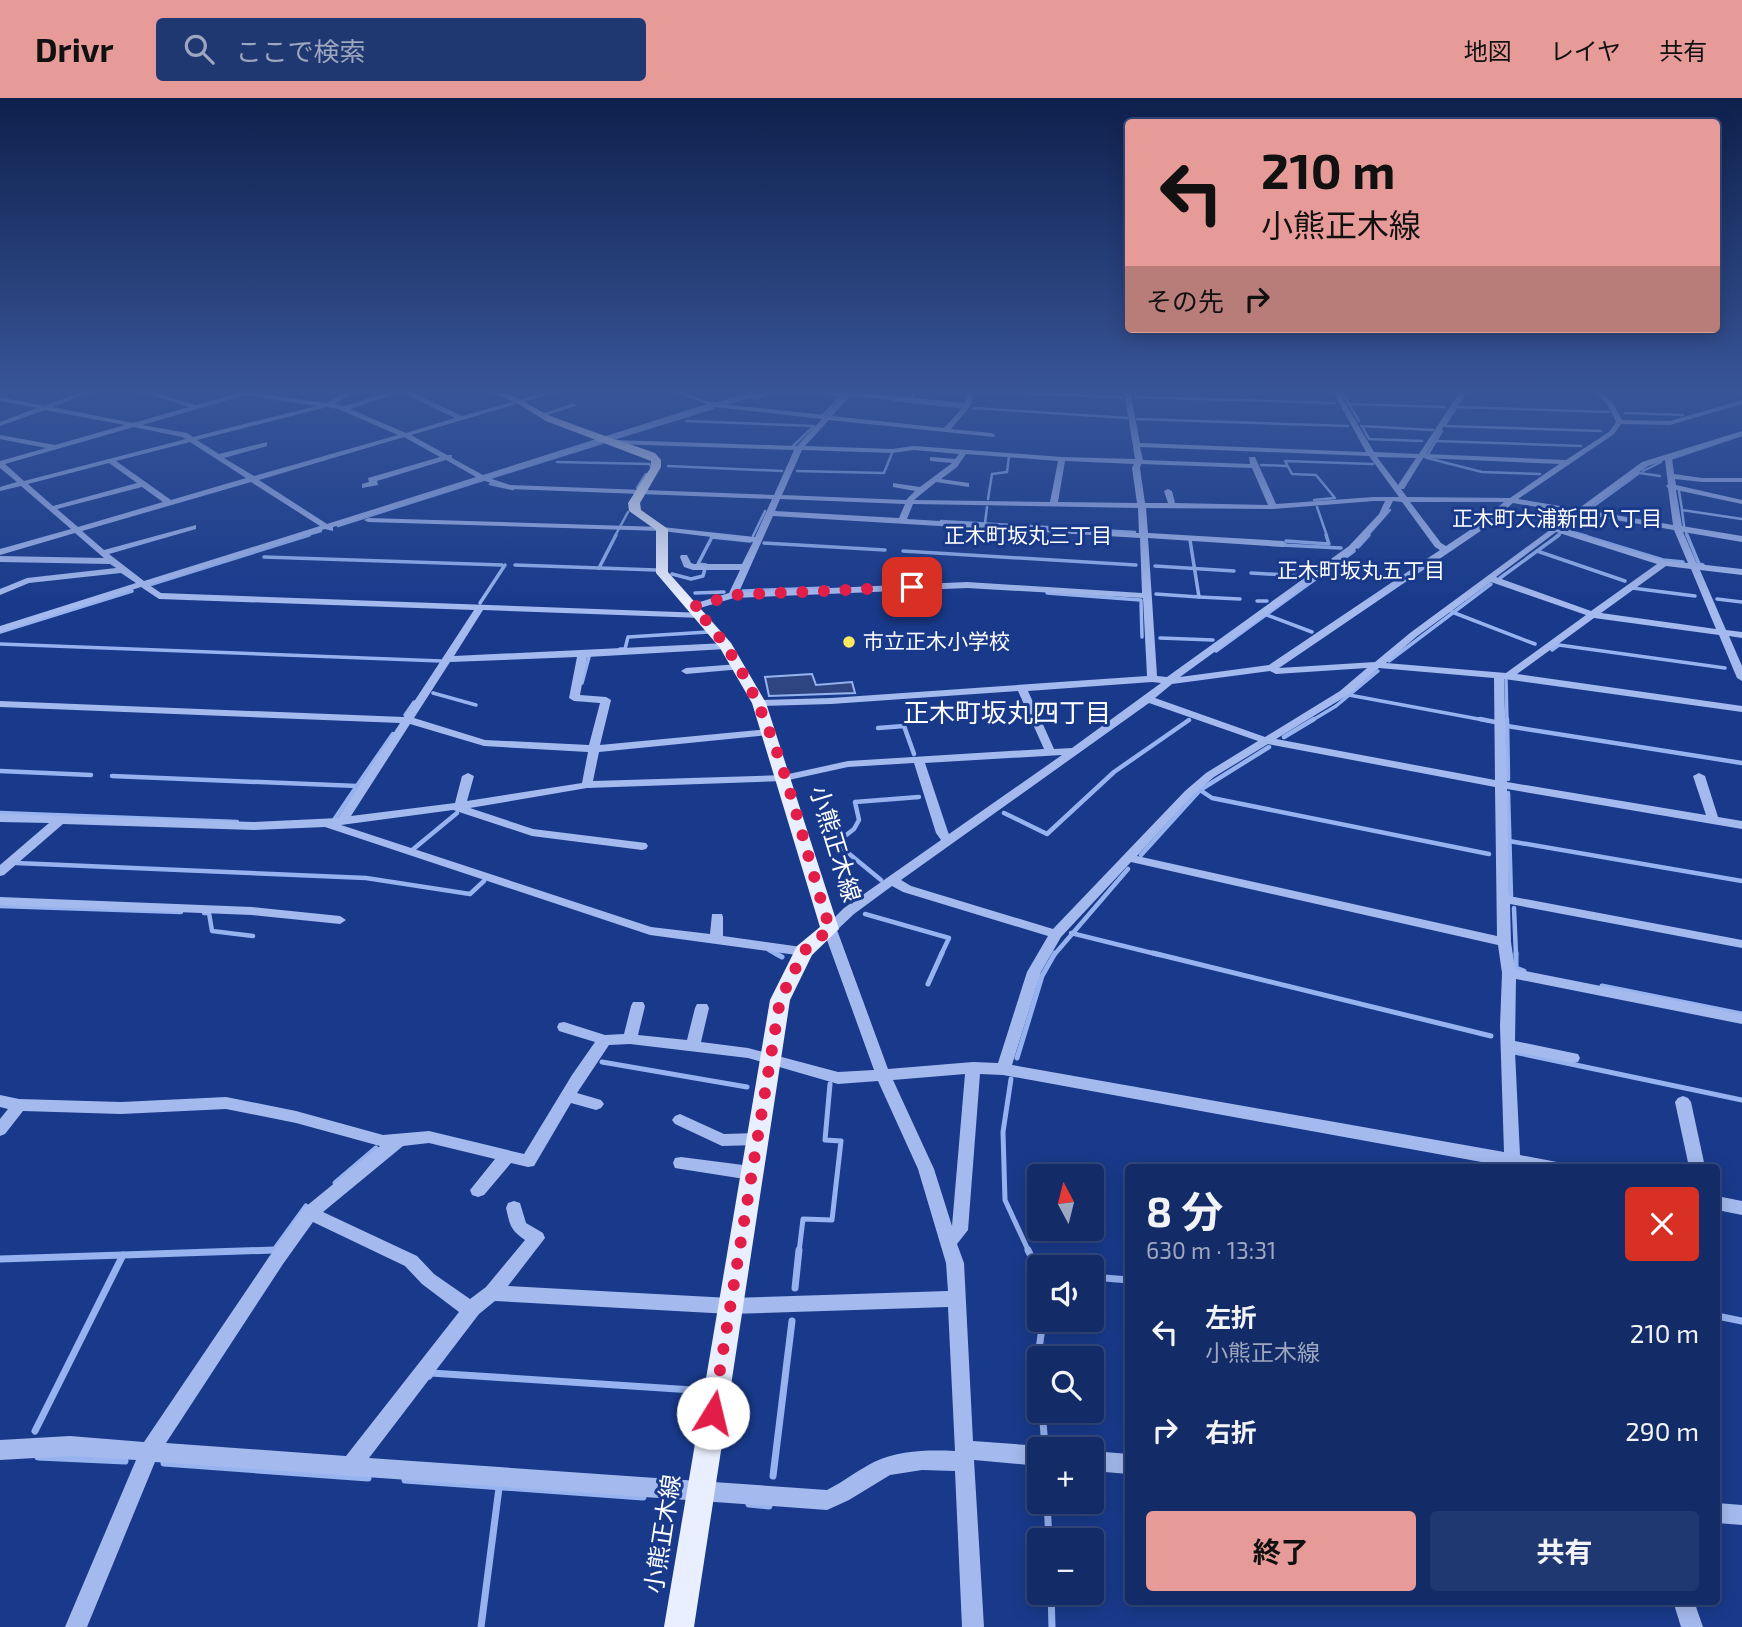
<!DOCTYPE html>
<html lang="ja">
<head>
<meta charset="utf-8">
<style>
	:root { --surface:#132c68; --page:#203871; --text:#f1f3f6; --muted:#9da7c0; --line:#32487c; --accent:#e69b98 }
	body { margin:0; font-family:"Exo 2","Noto Sans JP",sans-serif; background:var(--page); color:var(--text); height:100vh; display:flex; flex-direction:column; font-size:26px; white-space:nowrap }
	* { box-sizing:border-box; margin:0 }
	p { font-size:23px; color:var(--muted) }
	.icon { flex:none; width:38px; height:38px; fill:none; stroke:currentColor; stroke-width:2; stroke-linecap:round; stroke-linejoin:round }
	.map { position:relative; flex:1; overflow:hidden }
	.panel { position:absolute; left:1125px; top:1066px; width:595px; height:441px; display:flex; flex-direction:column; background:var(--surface); border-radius:7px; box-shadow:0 4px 18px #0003,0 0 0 2px var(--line) }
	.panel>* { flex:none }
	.top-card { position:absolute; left:1125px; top:21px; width:595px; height:214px; border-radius:7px; box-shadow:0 4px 18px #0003,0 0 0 2px var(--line); background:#e69b98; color:#111; overflow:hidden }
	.needle { width:46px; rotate:353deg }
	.tools { position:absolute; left:1027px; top:1066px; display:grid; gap:14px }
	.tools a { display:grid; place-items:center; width:77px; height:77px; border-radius:7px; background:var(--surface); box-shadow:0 4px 18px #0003,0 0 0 2px var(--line); font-size:35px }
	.pin { position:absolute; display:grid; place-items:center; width:60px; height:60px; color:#fff; margin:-30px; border-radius:14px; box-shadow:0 4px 10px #0006 }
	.me { position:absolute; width:77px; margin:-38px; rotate:9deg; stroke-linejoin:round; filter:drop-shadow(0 0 5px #0008) }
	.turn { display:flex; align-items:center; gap:24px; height:147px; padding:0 21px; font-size:32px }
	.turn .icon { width:91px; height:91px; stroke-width:2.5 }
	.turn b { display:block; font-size:49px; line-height:60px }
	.then { display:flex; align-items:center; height:66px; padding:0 21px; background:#0003; gap:14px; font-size:26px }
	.round { display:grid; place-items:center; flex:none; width:74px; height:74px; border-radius:7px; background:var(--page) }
	.headline { display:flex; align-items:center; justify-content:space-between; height:119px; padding:0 21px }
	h1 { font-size:42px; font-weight:700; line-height:52px }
	.primary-button { display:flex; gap:14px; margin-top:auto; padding:14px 21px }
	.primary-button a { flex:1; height:80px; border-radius:7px; background:var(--accent); color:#111; font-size:28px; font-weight:700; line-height:80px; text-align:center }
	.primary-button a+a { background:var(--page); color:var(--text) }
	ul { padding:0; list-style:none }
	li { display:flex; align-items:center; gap:21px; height:98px; padding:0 21px }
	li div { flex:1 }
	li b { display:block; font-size:26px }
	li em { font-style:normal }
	header { display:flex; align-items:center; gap:42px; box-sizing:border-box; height:98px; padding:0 35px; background:var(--accent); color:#111 }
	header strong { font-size:33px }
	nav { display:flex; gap:38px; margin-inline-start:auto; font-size:24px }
	.search { width:490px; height:63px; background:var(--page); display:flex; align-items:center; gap:18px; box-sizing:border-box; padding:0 24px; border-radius:7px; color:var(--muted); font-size:26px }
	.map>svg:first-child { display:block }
	.water { fill:#2e4582; stroke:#96b3f0; stroke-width:2 }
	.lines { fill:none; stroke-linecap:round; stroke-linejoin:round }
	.stream-far4 { stroke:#96b3f0; stroke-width:2.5 }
	.stream-far3 { stroke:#96b3f0; stroke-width:3.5 }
	.stream-far2 { stroke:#96b3f0; stroke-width:4.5 }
	.stream-far1 { stroke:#96b3f0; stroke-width:5 }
	.stream { stroke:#96b3f0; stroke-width:7 }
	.minor { fill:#a4baee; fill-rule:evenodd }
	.major { fill:#eaefff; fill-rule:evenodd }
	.route { stroke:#e11d48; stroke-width:12; stroke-dasharray:0 21.6 }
	.poi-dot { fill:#ffe960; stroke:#193a8b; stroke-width:2.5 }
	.labels { text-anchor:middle; stroke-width:6; stroke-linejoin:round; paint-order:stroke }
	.far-neighbourhood-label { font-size:21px; fill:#fff; stroke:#193a8b }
	.far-poi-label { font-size:21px; fill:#fff; stroke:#193a8b; text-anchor:start }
	.street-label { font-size:24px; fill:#fff; stroke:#193a8b }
	.neighbourhood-label { font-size:26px; fill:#fff; stroke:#193a8b }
</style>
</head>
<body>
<header>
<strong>Drivr</strong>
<div class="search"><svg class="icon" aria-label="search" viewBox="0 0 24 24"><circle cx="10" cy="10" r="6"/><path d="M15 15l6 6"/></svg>ここで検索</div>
<nav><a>地図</a><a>レイヤ</a><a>共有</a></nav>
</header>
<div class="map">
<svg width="1742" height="1529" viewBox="0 0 1742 1529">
	<rect width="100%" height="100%" fill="#193a8b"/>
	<polygon class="water" points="812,576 816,587 852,584 855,595 769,598 765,579"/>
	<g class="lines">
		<g class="stream-far4">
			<polyline points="1341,292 1359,323"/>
			<polyline points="787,293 842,297"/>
			<polyline points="977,294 1122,299"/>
			<polyline points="1135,299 1335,305"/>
			<polyline points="908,300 913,300 914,292 963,294"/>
			<polyline points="894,302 960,309"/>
			<polyline points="725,306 771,292"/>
			<polyline points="1348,306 1444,309"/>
			<polyline points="1457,309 1609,314"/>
			<polyline points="973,310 1127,320"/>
			<polyline points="1625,315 1683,317"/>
			<polyline points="821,319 841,298"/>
			<polyline points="1137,321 1348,328"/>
			<polyline points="686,323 814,328 793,348"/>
			<polyline points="1445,327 1467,292"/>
			<polyline points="1361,328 1433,332"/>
			<polyline points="1362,328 1369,341 1422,343"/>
			<polyline points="1445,328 1601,333"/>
			<polyline points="616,340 713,310"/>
			<polyline points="1436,343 1581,348"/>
			<polyline points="1428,356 1442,333"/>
			<polyline points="1427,360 1482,374 1540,376"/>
			<polyline points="1673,360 1742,337"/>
			<polyline points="557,364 650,366 651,369"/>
			<polyline points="1261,367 1287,368"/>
			<polyline points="668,368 782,373"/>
			<polyline points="797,373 884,375 892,355"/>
			<polyline points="1643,373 1661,364"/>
			<polyline points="1639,375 1660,378"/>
			<polyline points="490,380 602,345"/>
			<polyline points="490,386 513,391"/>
			<polyline points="637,390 646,376"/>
			<polyline points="1679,393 1682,412"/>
			<polyline points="988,401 992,376 1007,374 1009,358"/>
			<polyline points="1314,402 1335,400 1316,377 1292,376 1285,363 1373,366"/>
			<polyline points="1317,409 1327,438"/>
			<polyline points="1587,413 1638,376"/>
			<polyline points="941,423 1135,434"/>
			<polyline points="985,425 987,409"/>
			<polyline points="338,428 483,382"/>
			<polyline points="1684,428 1682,412 1742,421"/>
			<polyline points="1567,431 1581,419"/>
			<polyline points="1566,432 1587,438"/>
			<polyline points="1686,435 1687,438"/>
			<polyline points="304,438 321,433"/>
			<polyline points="615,438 628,414"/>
			<polyline points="753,438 765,413"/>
			<polyline points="1367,438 1390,412"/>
			<polyline points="1556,438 1561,435"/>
		</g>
		<g class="stream-far3">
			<polyline points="1581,437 1663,462 1683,464"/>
			<polyline points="1687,437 1699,466 1703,467"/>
			<polyline points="1286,443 1329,446 1326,437"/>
			<polyline points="764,445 885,452"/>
			<polyline points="1282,447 1341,450"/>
			<polyline points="1358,449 1369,437"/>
			<polyline points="903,453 1136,467"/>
			<polyline points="1537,453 1625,483"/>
			<polyline points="264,459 502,467"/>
			<polyline points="515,467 656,472"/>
			<polyline points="1155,468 1234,473"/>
			<polyline points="599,470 616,437"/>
			<polyline points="1251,475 1303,478"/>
			<polyline points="672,476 691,481 703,478 706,467 698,466 712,439 750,443"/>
			<polyline points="1500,480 1559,437"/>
			<polyline points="149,487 309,437"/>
			<polyline points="1634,488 1632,490 1695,498"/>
			<polyline points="743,493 828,490"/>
			<polyline points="695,495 724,494"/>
			<polyline points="1047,495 1141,502 1142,539"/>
			<polyline points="1156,496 1199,499 1190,442"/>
			<polyline points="1199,499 1240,501"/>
			<polyline points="1717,501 1742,504"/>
			<polyline points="1257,503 1267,503"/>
			<polyline points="480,505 505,467"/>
			<polyline points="1452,514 1535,546"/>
			<polyline points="1267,517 1312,534"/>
			<polyline points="0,534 132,493"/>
			<polyline points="1160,540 1213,542"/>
			<polyline points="0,546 441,563"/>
			<polyline points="620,551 625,551 628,539 708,534"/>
			<polyline points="1552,552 1559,547 1725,570"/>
			<polyline points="1216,553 1354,453"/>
			<polyline points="1389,563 1491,486"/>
			<polyline points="1506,582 1507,623"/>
			<polyline points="582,585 589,559"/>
			<polyline points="433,595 476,607"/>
			<polyline points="1349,597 1489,623"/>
			<polyline points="405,617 414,604"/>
			<polyline points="1311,623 1336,608 1378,573"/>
		</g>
		<g class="stream-far2">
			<polyline points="1480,621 1495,624"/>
			<polyline points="1507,621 1508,681"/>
			<polyline points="1507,628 1742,665"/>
			<polyline points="878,630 904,628 914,656"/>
			<polyline points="1284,639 1314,621"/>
			<polyline points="0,673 91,677"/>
			<polyline points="112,678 357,688 393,636"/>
			<polyline points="1200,692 1212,700 1489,756"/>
			<polyline points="1508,695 1511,798"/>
			<polyline points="0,715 237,724"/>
			<polyline points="1004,715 1047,736 1114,674 1189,622"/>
			<polyline points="334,722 357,688"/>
			<polyline points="1509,743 1742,783"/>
			<polyline points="411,753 457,715"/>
			<polyline points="1141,757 1200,692 1269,649"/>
			<polyline points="16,765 366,780 470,796 484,783"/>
			<polyline points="881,782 836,745 854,731 859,722 855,704 919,699"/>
			<polyline points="0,808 181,814"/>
			<polyline points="1514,810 1516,857"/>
			<polyline points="204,815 209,815 212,833 253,838"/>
			<polyline points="865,816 949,840 941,857"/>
			<polyline points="1071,835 1160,857"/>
			<polyline points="769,852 778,857"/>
			<polyline points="1054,857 1128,771"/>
		</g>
		<g class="stream-far1">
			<polyline points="775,855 782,859"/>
			<polyline points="1153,855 1491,938"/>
			<polyline points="1516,855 1516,870 1524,873"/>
			<polyline points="928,886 942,855"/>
			<polyline points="1602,888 1742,916"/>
			<polyline points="1514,954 1742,1002"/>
			<polyline points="1017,960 1042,878 1055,855"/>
			<polyline points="602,964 747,989"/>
			<polyline points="1011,981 1003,1034 1005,1102 1029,1154"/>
			<polyline points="335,1085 376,1050"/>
			<polyline points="225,1154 274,1152 306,1108"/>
			<polyline points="799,1154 803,1121 832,1122 841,1043 825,1042 830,986"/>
		</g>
		<g class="stream">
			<polyline points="1028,1152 1040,1177"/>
			<polyline points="123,1157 274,1152"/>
			<polyline points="0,1161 123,1157 35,1333"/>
			<polyline points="1092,1179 1129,1182"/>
			<polyline points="795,1190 799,1152"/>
			<polyline points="1717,1218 1742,1223"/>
			<polyline points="429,1278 431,1275 693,1292"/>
			<polyline points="1040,1282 1038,1259 1043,1222"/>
			<polyline points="1042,1312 1045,1348"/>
			<polyline points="38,1359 125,1363"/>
			<polyline points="164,1365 368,1380"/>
			<polyline points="773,1378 792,1223"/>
			<polyline points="405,1382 643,1399"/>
			<polyline points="1047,1404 1049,1442"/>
			<polyline points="749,1406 769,1408"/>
			<polyline points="1051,1494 1052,1529"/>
			<polyline points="481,1529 499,1390"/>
		</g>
		<g class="minor">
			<path d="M87,292H96L52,309L133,325L189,309L135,292H145L196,307L250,292H257L254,295L326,305L350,292H358L334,306L344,308L394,292H407L462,318L554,292H564L411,337L447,357H452V360L483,377L707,306L670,292C687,292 700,304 714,304C726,305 746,292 763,292L721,306L825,317L844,297L807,292H855L854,294L965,305L967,292H973L971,307L951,331L991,335L995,337L994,339L829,322L805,348L892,351L914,348L1062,359L1135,361L1124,292H1130L1140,345L1366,354L1332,292H1338L1374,354L1419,356L1461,292H1467L1426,356L1566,362L1609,334L1616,324L1608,307L1593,292H1600L1613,305L1622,322L1670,323L1742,302V306L1670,327L1621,326L1614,336L1518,401L1578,411L1642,364L1742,333V337L1672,360L1674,376L1702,380H1742V384H1702L1675,381L1676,387L1742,402V406L1676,392L1682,428L1742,438V444L1683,434L1697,466L1742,471V477L1700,472L1726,532L1742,534V540L1729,538L1742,568V583L1737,580L1719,537L1594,520L1517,576L1742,608V614L1504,581L1507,684L1706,717L1693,678L1699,675L1705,678L1718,719L1742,723V731L1507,691L1509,798L1742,842V850L1510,806L1511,844L1515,871L1742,916V926L1516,881L1515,943L1573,955L1578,956L1580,960L1578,964L1573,965L1515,954L1520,1057L1557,1064L1559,1069H1509L1003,977L980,976L968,1132L957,1146L964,1165L973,1343L1040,1348L1046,1351H1040V1368L974,1362L984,1529H962L955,1373L922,1372L890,1377L849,1402L827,1412L155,1364L87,1529H65L136,1362L70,1358L0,1362V1342L70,1338L144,1344L271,1156L304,1110L380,1048L296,1025L226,1011L121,1016L23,1013L5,1036L0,1038V1021L8,1011L0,1009V997L19,1001L121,1004L226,999L296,1013L383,1037L429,1033L524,1056L572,977L595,944L559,933L557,929L559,925L564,924L605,937L624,936L631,908L633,904H643L645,908L638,937L687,942L695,910L697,906H707L709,910L701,944L748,950L838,974L874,972L823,831L844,810L941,742L936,735L914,665L848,669L784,683L587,690L470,710L533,731L646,745L648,748L646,751L642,752L532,738L453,712L341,727L651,829L710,836L712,816H722L723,819V838L809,850L811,853L809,856L804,858L650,837L325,729L254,732L63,726L4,777L0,778V767L49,725L0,724V716L254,724L338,720L400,625L0,609V603L404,619L474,512L159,501L141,489L0,534V528L136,485L121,475L29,485L0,497V491L27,480L116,470L110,466L0,464V458L104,460L75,435L0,457V451L71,431L21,388L0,393V389L17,384L0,370V363L46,350L0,341V337L55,347L125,327L45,312L0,328V324L37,310L0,303V299L44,308ZM401,294L455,320L406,335L350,311ZM246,297L316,308L193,339L187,335L142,327ZM850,298L963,309L944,330L832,318ZM327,309L338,311L398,337L254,378L224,360L267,348V344L219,356L197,342ZM714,309L822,321L797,348L615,342L611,344L615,346L794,352L774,397L510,387L489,380ZM134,329L182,339L186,341L24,383L5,366ZM404,339L440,359L368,380L369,384L362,386V390L378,387L377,383L446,362L476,379L327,426L259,382ZM190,344L246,380L171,402L116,363ZM1140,349L1369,358L1399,399H1374L1276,406L1255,359H1249L1250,366L1143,362ZM802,352L892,355L914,352L959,356L955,361L930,359V363L952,365L920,389L893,385V389L915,393L906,402L782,397ZM966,356L1058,363L1050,404L914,402L936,384L969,389V385L941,381L957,369ZM1377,359L1416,360L1398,387ZM1423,360L1559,366L1510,400L1407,399L1401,391H1404ZM1665,362L1668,386L1666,388L1668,390L1673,427L1586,412L1648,368ZM1065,363L1134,366L1132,370L1137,405L1058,404ZM109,365L137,385L53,408L28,386ZM1141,366L1252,370L1268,407L1175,405L1172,393L1168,391L1164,393L1168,405H1145L1140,370ZM482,382L510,391L772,401L755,439L662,429L368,420L364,422L368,424L662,433L753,444L742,466H694L691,465L687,457H681L680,459L684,469L693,472H740L729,495L690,507V511L693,512L734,500L967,490L1143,500L1147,578L831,600L759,602L754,605L759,608L831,606L1018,593L1044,651L848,663L784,677L593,683L599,654L768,637L773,634L768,631L600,647L611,602L606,599L580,597L587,559L726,551L731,548L726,545L454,558L483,512L702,520L705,519V515L161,495L149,487L325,431L333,433V429ZM251,384L320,428L144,483L109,456L196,431V427L104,452L82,433ZM142,389L163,404L78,429L57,411ZM780,401L905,406L899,420L775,413ZM1374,403H1385L1379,416L1349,448L1167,579L1157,578L1148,440L1283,449L1287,446L1283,443L1148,435L1146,410L1273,411ZM1393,403L1402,404L1435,449L1440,452L1269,567L1180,579L1355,452L1385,419ZM1410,404H1504L1476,428L1446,448L1441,445ZM1513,405L1573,415L1410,535L1375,564L1279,570L1482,432ZM913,406L1138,410L1139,435L907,421ZM1581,416L1674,432L1688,465L1665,463L1561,431ZM773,418L1140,440L1142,495L967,484L739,494ZM1556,434L1657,466L1591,513L1496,479ZM1666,468L1691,471L1716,531L1601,515ZM1491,484L1586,517L1506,575L1386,565L1416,539ZM577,559L569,600L574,603L600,605L589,647L485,642L414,620L450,564ZM1367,570L1340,593L1265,639L1155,600L1172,586L1270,573L1276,576ZM1379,570L1494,580L1495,682L1276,641L1348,597ZM1152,584L1161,585L1072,650L1054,651L1028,593ZM1149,605L1258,643L1206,675L1185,693L1053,831L911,788L901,782ZM410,626L484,648L588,654L582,685L467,703L474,678L468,675L462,678L455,705L351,718ZM1268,646L1495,689L1497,838L1137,758L1193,697L1214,679ZM1062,657L949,736L948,734L925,665ZM1131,764L1498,847L1502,875L1500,928L1504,1054L1012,967L1041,874L1061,839ZM892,788L903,794L1048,838L1027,874L998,965L973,964L888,971L837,832L854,816ZM630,946L748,960L838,986L878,983L918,1071L946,1165L948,1193L730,1200L508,1188L545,1140L543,1135L526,1125L520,1105L514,1103L508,1105L506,1110C510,1127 510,1132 525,1142L486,1189L470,1201L434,1176L417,1158L323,1114L403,1048L429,1045L495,1061L470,1092L472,1097L478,1099L484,1097L511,1065L528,1069L534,1068L571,1005L596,1012L601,1010L604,1006L601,1002L577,995L609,947ZM965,976L952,1128L934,1071L893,982ZM313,1124L405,1168L422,1186L459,1214L346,1358L166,1345L283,1166ZM495,1203L730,1216L948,1209L955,1353C927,1352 900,1352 874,1364C858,1372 843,1384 827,1392L369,1360L479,1216Z"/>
			<polygon points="490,292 497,292 494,294"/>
			<polygon points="773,292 783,292 754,302 751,300"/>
			<polygon points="574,305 577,307 576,308 541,319 538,317"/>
			<polygon points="739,566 744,569 742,571 686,576 681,573 686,570"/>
			<polygon points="0,799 252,809 340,818 346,822 340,826 252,817 0,807"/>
			<polygon points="1683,998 1688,1000 1691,1004 1705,1069 1689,1069 1675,1004 1678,1000"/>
			<polygon points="680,1016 724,1036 757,1035 763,1037 765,1041 763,1045 757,1047 722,1048 675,1026 672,1022 675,1018"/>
			<polygon points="681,1059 751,1068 757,1070 759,1075 757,1080 751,1082 681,1071 675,1070 673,1065 675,1060"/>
			<polygon points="1717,1098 1742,1103 1742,1117 1717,1112"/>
			<polygon points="1092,1353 1129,1356 1129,1376 1092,1373"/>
			<polygon points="1717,1405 1742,1407 1742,1427 1717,1425"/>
			<polygon points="1673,1503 1694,1503 1703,1529 1681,1529"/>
		</g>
		<path class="major" d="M486,292C515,292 531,311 556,320C589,333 622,343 655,355L661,362V369L640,405L641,412L668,431V474L731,545L766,605L839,831L812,857L790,902L694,1529H664L770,902L797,848L820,829L752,605L720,550L656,475V432L629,413L628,405L651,369V363L546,323L517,305Z"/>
	</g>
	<linearGradient id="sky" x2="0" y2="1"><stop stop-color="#0e204c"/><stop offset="0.58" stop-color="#385598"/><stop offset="1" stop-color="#385598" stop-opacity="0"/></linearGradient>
	<rect width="1742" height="506" fill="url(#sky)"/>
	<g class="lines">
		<path class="route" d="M713,1315L780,902L804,853L830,831C795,725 775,589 693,509L733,497L912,489"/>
	</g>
	<circle class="poi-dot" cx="849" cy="544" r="7"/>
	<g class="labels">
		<g class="far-neighbourhood-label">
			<text x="1557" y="428">正木町大浦新田八丁目</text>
			<text x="1028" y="445">正木町坂丸三丁目</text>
			<text x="1361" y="480">正木町坂丸五丁目</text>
		</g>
		<g class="far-poi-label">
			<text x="863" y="551">市立正木小学校</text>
		</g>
		<g class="street-label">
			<text transform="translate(835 746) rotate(73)" y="8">小熊正木線</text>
			<text transform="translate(663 1436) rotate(-81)" y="8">小熊正木線</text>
		</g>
		<g class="neighbourhood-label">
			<text x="1007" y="624">正木町坂丸四丁目</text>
		</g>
	</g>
</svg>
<div class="tools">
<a><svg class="needle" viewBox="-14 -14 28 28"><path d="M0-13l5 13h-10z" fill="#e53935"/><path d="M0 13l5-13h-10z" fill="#9da7c0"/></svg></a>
<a><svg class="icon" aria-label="sound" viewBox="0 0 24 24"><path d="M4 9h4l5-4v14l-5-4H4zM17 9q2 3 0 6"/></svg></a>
<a><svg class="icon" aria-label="search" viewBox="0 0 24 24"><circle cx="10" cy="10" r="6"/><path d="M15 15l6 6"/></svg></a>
<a>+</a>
<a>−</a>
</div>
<div class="pin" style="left:912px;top:489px;background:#d93025"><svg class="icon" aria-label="arrive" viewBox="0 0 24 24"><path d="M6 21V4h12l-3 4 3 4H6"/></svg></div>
<svg class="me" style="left:713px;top:1315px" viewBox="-20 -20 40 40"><circle r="19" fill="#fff"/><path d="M0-13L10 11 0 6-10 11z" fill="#e11d48"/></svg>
<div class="top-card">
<div class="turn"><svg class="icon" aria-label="left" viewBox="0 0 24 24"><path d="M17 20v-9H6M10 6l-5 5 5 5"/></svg><div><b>210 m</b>小熊正木線</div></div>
<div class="then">その先<svg class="icon" aria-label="right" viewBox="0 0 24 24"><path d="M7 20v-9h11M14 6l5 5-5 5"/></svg></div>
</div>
<section class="panel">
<div class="headline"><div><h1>8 分</h1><p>630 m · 13:31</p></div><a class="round" style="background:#d93025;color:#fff"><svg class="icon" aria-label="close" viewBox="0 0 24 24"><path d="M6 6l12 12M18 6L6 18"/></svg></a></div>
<ul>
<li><svg class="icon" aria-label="left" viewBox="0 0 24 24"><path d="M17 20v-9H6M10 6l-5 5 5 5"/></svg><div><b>左折</b><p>小熊正木線</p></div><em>210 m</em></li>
<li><svg class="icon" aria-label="right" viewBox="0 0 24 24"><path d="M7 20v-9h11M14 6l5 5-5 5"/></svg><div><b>右折</b></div><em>290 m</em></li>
</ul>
<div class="primary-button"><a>終了</a><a>共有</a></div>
</section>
</div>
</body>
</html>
